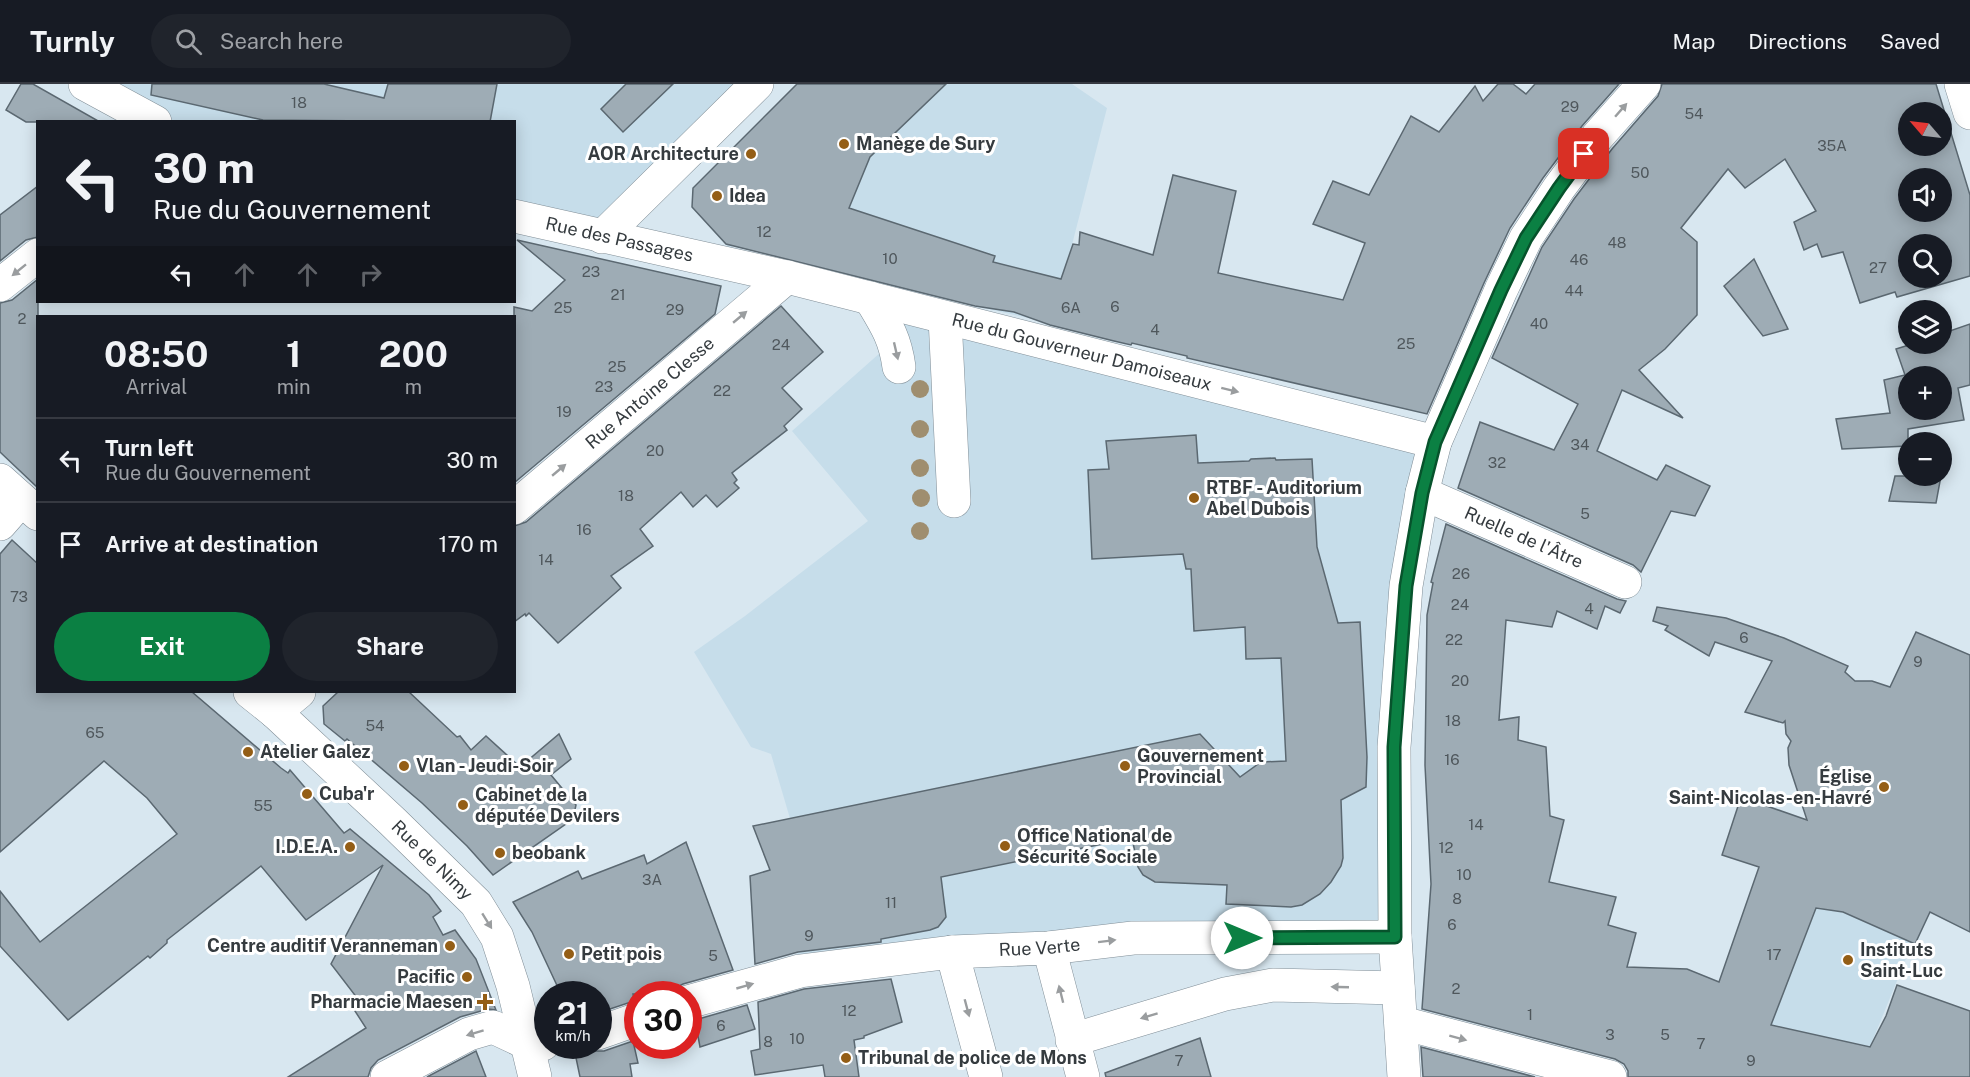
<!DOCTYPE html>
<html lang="en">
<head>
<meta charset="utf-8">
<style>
	:root { --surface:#171b24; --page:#20242c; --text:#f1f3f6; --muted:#9ea1a6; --line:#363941; --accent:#0b8043 }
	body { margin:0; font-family:"Public Sans",sans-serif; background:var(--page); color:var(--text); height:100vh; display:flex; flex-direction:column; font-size:22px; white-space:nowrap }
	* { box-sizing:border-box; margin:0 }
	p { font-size:20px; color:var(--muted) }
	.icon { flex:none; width:33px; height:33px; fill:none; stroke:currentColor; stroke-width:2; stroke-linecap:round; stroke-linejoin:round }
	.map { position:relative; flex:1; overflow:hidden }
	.details { position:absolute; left:36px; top:231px; width:480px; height:378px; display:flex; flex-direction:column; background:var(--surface); border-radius:0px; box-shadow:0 3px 15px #0003 }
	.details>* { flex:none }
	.guide { position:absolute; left:36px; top:36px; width:480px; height:183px; border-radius:0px; box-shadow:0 3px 15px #0003; background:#171b24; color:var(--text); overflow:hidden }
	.needle { width:39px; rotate:298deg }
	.tools { position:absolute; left:1898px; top:18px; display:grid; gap:12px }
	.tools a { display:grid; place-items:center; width:54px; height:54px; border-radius:50%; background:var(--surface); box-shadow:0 3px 15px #0003; font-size:30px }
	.speed { position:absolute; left:534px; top:897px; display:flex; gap:12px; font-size:30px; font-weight:700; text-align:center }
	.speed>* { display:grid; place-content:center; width:78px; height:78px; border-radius:50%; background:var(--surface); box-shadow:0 3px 15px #0003; line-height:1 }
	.speed small { font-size:15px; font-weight:400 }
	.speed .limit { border:9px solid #d22; background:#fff; color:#111 }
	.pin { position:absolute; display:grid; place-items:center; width:51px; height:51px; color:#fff; margin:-26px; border-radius:12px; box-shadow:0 3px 9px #0006 }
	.me { position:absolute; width:66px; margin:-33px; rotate:90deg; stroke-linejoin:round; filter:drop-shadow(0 0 4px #0008) }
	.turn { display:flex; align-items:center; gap:21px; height:126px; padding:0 18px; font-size:27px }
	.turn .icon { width:78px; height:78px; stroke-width:2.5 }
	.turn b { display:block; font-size:42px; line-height:51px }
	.lanes { display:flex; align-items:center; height:57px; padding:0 18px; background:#0003; justify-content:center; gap:30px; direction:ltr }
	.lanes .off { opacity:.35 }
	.eta { display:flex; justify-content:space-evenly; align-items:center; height:102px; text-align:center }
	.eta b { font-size:36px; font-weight:700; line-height:42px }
	.action { display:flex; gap:12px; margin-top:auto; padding:12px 18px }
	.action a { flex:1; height:69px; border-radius:36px; background:var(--accent); color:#fff; font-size:24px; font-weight:700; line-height:69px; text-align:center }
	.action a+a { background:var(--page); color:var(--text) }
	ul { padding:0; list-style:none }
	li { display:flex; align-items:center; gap:18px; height:84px; padding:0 18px; border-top:2px solid var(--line) }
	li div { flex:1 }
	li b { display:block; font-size:22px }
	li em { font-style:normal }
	header { display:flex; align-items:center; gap:36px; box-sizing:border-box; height:84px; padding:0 30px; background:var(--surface); border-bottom:2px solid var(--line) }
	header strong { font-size:28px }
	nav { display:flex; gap:33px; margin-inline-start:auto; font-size:21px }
	.search { width:420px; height:54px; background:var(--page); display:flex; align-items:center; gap:15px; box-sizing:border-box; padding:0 21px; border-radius:33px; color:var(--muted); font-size:22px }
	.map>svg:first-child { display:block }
	.built { fill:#c6ddea }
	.building { fill:#9eacb5; stroke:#5b6871; stroke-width:1.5; fill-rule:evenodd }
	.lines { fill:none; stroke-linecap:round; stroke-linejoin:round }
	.minor-casing { stroke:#808e97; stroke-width:34 }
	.minor { stroke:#fff; stroke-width:33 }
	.tree { fill:#9f8e6f }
	.oneway { fill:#9a9d9f }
	.route-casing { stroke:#07532c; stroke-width:15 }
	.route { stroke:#0b8043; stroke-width:10 }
	.poi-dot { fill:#945e16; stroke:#fff; stroke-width:2 }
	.labels { text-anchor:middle; stroke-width:6; stroke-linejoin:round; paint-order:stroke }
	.number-label { font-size:15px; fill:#4f575c }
	.poi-label { font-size:18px; font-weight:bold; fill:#353b3f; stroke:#fff; text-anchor:start }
	.street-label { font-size:18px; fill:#353b3f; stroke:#fff }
</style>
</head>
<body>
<header>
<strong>Turnly</strong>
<div class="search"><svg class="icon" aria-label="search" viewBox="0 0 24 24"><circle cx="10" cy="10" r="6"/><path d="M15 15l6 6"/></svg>Search here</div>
<nav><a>Map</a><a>Directions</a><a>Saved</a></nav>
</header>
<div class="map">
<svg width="1970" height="993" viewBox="0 0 1970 993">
	<rect width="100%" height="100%" fill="#d8e7f0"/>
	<g class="built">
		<polygon points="85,0 757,0 602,153 515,132 514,38 155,37"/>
		<polygon points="797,0 1072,0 1107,24 1063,196 1047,191 1037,236 784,178 788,160 746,122 731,166 692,123 693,104"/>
		<polygon points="848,208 1435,358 1422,409 1395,853 799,875 780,807 794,748 771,670 751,663 694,568 745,532 868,437 792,347 881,268"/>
		<polygon points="1828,772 1928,821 1865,975 1767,942"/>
	</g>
	<g class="building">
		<polygon points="21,0 33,0 100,38 26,38 6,26"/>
		<polygon points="152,0 324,0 384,14 388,0 497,0 490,38 263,36 151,11"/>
		<polygon points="626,0 673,0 623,48 601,25"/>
		<polygon points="797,0 946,0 870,73 849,124 995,172 993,178 1061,195 1073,160 1079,161 1080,148 1153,171 1173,91 1236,107 1218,189 1343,216 1365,159 1313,140 1333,97 1369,111 1411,32 1439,48 1475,2 1483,17 1498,0 1513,0 1526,10 1535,0 1619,0 1582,42 1543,94 1510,144 1484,199 1427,330 1187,274 1187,272 1132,259 1131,261 1114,257 1050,241 1014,228 975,222 726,160 692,123 693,104"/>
		<path d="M1662,0H1936L1970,111V192L1897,213L1895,208L1860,219L1843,168L1822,173L1817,160L1804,166L1794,138L1816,127L1785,75L1745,104L1728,85L1681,144L1697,158V231L1665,265L1639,286L1683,334L1622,306L1597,367L1657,396L1666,381L1710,402L1695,432L1671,427L1641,488L1633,481L1458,404L1480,338L1554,366L1578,320L1492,274L1542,163L1574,115L1612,65L1658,12ZM1908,28H1941V62H1908ZM1908,94H1941V128H1908ZM1908,160H1941V194H1908Z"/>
		<polygon points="38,102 38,153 26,156 0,177 0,131"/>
		<polygon points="517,156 721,202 715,230 514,399 514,223 532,227 565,196"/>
		<polygon points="1754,175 1788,245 1763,252 1724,202"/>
		<polygon points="38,195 38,404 0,368 0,219 12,216"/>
		<polygon points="781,222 823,268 782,304 802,325 784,342 787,346 732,389 737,396 734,399 739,404 717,423 706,411 693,423 681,408 640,445 653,462 611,492 621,504 558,559 529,529 526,532 525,530 514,538 514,442 526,438"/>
		<path d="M1970,240V301L1958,304L1964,336L1908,345V362L1842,365L1836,335L1890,329L1884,296L1905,291L1896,265L1912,260H1941V250ZM1908,292H1941V326H1908Z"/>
		<polygon points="1196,351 1198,379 1249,377 1251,375 1275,374 1276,376 1312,375 1317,463 1338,539 1360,538 1367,673 1366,703 1341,716 1343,774 1341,782 1331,798 1320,810 1302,821 1291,823 1226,820 1227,801 1155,798 1143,791 1138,783 1132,754 941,793 946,833 938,843 930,846 881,855 881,858 798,868 755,880 750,792 770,786 753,742 1200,650 1240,693 1261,678 1286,677 1281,574 1246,575 1245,543 1194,547 1191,485 1186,485 1183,470 1092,475 1088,386 1109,385 1106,357"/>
		<polygon points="1895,392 1941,392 1936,419 1889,417"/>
		<polygon points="1446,440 1617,515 1626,517 1620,529 1605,522 1597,545 1557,527 1552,543 1506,536 1499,636 1519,633 1518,656 1546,663 1550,732 1564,736 1549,798 1616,813 1608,841 1636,849 1627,883 1687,885 1719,898 1759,783 1722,771 1741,713 1807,736 1789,681 1788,664 1791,657 1786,650 1785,637 1783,639 1745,628 1772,577 1715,558 1709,572 1665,546 1668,542 1653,537 1657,523 1726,534 1784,554 1848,582 1845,588 1855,597 1872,597 1890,603 1916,548 1970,571 1970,848 1930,828 1915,860 1843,828 1816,824 1771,941 1870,963 1886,932 1897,901 1970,927 1970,993 1628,993 1628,987 1624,980 1615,975 1422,925 1431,800 1425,681 1427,531 1433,499 1431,498"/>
		<polygon points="12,456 38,480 38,608 192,608 281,684 288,689 290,686 344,749 350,745 429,811 441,827 433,833 443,851 455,846 476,875 496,926 488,925 460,933 378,976 371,984 368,993 288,993 366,944 353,924 361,919 331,880 383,781 306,836 261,782 167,856 167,859 150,874 148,872 68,936 0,862 0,807 40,858 177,750 147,714 104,677 0,768 0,470"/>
		<polygon points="338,608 409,608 457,653 460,652 471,666 486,652 520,683 559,650 571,675 551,691 576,721 573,735 493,791 467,762 422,719 347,655 345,657 324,640 323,622"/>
		<polygon points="686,758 733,886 683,900 675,904 671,910 633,910 634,917 598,929 598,910 561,910 532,848 513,818 578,787 582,795 644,771 647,780"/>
		<polygon points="891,895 902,938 864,952 864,954 854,956 859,993 825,993 823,981 755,991 751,967 760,965 758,918 804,905"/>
		<polygon points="747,921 755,945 700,963 695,936"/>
		<polygon points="1200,954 1211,993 1106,993 1105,989"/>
		<polygon points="633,957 638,979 630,980 632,993 580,993 575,969 590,965 595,967 604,967"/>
		<polygon points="1421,963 1535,993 1423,993"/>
		<polygon points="476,967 486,993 427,993"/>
	</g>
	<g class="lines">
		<g class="minor-casing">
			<g id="minor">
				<polyline points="85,0 155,38"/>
				<polyline points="1961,0 1970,29"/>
				<path id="s1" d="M514,132L787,193L1435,358"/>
				<polyline points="602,153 757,0"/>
				<polyline points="0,201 38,171"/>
				<path d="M870,214C885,239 895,253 899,283"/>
				<polyline points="945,234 954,417"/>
				<polyline points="0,396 38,430"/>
				<path id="s2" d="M1422,409L1625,498"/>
				<path id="s3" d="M514,424L787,193"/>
				<polyline points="0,440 21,416"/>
				<path id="s4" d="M250,608L275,628L392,737L476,819L497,853L513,902L535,993"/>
				<polyline points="275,628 299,608"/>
				<polyline points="1049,864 1083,993"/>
				<polyline points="952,868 986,993"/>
				<path id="s5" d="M688,918L800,887L952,868L1049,864L1133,854L1395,853"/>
				<polyline points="1402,939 1610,993"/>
				<polyline points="598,949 638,935"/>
				<polyline points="1072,956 1225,910 1273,901 1398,904"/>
				<polyline points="387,993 469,950 493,943 529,960 543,960"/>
				<polyline points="1404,993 1395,853 1394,663 1406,502 1422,409 1435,358 1501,206 1526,154 1559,104 1597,53 1644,0"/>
			</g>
		</g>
		<use href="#minor" class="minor"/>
	</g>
	<g class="tree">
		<circle cx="920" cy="305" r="9"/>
		<circle cx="920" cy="345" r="9"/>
		<circle cx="920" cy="384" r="9"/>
		<circle cx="921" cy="414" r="9"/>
		<circle cx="920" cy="447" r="9"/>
	</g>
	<defs><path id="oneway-solid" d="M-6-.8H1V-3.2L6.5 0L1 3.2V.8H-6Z" transform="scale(1.5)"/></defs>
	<g class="oneway">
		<use href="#oneway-solid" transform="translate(1621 26) rotate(-49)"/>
		<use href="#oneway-solid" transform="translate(19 186) rotate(141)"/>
		<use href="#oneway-solid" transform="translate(740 233) rotate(-40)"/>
		<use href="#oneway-solid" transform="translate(896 267) rotate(77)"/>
		<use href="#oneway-solid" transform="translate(1230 306) rotate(14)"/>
		<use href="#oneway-solid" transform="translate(559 386) rotate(-40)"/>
		<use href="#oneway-solid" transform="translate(487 837) rotate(58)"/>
		<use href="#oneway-solid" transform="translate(1107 857) rotate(-7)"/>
		<use href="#oneway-solid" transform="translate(745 902) rotate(-16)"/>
		<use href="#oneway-solid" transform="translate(1340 903) rotate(-178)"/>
		<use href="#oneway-solid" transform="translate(1061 910) rotate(-104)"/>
		<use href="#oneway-solid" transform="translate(967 924) rotate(75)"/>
		<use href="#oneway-solid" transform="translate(1149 932) rotate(163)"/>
		<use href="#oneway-solid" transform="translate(475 949) rotate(163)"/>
		<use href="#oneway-solid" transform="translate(1458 954) rotate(15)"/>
	</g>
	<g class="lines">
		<g class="route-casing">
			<polyline id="route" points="1242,854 1395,853 1394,663 1406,502 1422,409 1435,358 1501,206 1526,154 1559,104 1584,70"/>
		</g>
		<use href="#route" class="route"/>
	</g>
	<g class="poi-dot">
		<circle cx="844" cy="60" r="6"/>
		<circle cx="751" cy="70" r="6"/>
		<circle cx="717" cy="112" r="6"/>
		<circle cx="1194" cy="414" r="6"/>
		<circle cx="248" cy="668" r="6"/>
		<circle cx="404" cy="682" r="6"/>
		<circle cx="1125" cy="682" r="6"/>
		<circle cx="1884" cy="703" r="6"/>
		<circle cx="307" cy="710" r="6"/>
		<circle cx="463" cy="721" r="6"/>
		<circle cx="1005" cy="762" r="6"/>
		<circle cx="350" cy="763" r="6"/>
		<circle cx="500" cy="769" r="6"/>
		<circle cx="450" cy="862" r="6"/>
		<circle cx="569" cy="870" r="6"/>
		<circle cx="1848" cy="876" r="6"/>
		<circle cx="467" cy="893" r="6"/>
		<path d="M482 909h6v6h6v6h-6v6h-6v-6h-6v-6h6z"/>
		<circle cx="846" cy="974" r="6"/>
	</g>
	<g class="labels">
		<g class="number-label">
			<text x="299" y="24">18</text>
			<text x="1570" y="28">29</text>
			<text x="1694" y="35">54</text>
			<text x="1832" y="67">35A</text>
			<text x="1640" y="94">50</text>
			<text x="764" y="153">12</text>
			<text x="1617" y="164">48</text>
			<text x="890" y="180">10</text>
			<text x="1579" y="181">46</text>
			<text x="1878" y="189">27</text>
			<text x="591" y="193">23</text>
			<text x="1574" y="212">44</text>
			<text x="618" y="216">21</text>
			<text x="1115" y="228">6</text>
			<text x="563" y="229">25</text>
			<text x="1071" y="229">6A</text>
			<text x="675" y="231">29</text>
			<text x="22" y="240">2</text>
			<text x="1539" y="245">40</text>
			<text x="1155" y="251">4</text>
			<text x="1406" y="265">25</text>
			<text x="781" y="266">24</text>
			<text x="617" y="288">25</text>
			<text x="604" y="308">23</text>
			<text x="722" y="312">22</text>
			<text x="564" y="333">19</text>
			<text x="1580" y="366">34</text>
			<text x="655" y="372">20</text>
			<text x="1497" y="384">32</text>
			<text x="626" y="417">18</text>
			<text x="1585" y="435">5</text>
			<text x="584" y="451">16</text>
			<text x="546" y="481">14</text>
			<text x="1461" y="495">26</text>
			<text x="19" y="518">73</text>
			<text x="1460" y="526">24</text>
			<text x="1589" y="530">4</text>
			<text x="1744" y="559">6</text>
			<text x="1454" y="561">22</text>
			<text x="1918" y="583">9</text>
			<text x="1460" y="602">20</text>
			<text x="1453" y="642">18</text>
			<text x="375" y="647">54</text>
			<text x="95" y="654">65</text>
			<text x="1452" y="681">16</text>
			<text x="263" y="727">55</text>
			<text x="1476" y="746">14</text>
			<text x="1446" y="769">12</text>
			<text x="1464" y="796">10</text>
			<text x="652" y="801">3A</text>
			<text x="1457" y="820">8</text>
			<text x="891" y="824">11</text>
			<text x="1452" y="846">6</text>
			<text x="809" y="857">9</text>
			<text x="1774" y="876">17</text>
			<text x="713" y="877">5</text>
			<text x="1456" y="910">2</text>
			<text x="849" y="932">12</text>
			<text x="1530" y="936">1</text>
			<text x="721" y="947">6</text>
			<text x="1610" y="956">3</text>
			<text x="1665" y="956">5</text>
			<text x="797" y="960">10</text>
			<text x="768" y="963">8</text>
			<text x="1701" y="965">7</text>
			<text x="1179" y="982">7</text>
			<text x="1751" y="982">9</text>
		</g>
		<g class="poi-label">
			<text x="856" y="66">Manège de Sury</text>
			<text x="739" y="76" text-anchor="end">AOR Architecture</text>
			<text x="729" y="118">Idea</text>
			<text x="1206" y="410">RTBF - Auditorium<tspan x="1206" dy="21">Abel Dubois</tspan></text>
			<text x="260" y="674">Atelier Galez</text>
			<text x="1137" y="678">Gouvernement<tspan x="1137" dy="21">Provincial</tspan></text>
			<text x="416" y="688">Vlan - Jeudi-Soir</text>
			<text x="1872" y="699" text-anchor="end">Église<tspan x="1872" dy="21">Saint-Nicolas-en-Havré</tspan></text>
			<text x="319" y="716">Cuba'r</text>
			<text x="475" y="717">Cabinet de la<tspan x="475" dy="21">députée Devilers</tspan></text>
			<text x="1017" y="758">Office National de<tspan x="1017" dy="21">Sécurité Sociale</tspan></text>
			<text x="338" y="769" text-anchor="end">I.D.E.A.</text>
			<text x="512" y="775">beobank</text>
			<text x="438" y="868" text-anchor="end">Centre auditif Veranneman</text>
			<text x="1860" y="872">Instituts<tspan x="1860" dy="21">Saint-Luc</tspan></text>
			<text x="581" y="876">Petit pois</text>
			<text x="455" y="899" text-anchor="end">Pacific</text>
			<text x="473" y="924" text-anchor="end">Pharmacie Maesen</text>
			<text x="858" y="980">Tribunal de police de Mons</text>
		</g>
		<g class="street-label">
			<text dy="6" stroke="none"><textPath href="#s1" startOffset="108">Rue des Passages</textPath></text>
			<text dy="6" stroke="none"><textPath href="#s1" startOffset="584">Rue du Gouverneur Damoiseaux</textPath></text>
			<text dy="6" stroke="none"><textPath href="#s3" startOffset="178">Rue Antoine Clesse</textPath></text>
			<text dy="6" stroke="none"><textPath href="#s2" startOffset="111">Ruelle de l'Âtre</textPath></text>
			<text dy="6" stroke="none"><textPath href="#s4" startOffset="248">Rue de Nimy</textPath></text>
			<text dy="6" stroke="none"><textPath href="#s5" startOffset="357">Rue Verte</textPath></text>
		</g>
	</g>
</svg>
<div class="tools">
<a><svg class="needle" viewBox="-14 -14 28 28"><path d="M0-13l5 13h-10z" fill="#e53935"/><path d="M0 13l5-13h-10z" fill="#9ea1a6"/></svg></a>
<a><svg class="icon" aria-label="sound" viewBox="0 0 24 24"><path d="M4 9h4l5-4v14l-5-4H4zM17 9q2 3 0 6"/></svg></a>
<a><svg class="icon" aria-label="search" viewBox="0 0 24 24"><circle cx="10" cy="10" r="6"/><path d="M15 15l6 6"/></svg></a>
<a><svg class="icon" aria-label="layers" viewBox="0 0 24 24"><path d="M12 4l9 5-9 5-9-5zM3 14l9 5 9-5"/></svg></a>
<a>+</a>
<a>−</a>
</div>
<div class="speed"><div>21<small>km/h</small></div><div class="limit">30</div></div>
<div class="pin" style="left:1584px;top:70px;background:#d93025"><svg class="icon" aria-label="arrive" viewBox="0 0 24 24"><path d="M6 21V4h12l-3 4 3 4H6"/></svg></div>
<svg class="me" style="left:1242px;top:854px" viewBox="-20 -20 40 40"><circle r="19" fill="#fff"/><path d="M0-13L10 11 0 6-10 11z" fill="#0b8043"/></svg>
<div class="guide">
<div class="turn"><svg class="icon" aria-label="left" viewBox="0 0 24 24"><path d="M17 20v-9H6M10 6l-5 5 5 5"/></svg><div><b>30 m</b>Rue du Gouvernement</div></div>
<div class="lanes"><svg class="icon" aria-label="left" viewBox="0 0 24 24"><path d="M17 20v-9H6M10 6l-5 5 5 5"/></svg><svg class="icon off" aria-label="ahead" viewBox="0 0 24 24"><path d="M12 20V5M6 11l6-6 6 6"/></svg><svg class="icon off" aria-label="ahead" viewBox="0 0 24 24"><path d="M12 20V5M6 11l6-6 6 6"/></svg><svg class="icon off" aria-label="right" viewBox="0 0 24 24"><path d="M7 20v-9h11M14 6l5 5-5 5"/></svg></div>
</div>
<section class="details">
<div class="eta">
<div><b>08:50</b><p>Arrival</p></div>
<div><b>1</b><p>min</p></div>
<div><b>200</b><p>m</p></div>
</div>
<ul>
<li><svg class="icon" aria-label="left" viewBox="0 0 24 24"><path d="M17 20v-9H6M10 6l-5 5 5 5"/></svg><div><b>Turn left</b><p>Rue du Gouvernement</p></div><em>30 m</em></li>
<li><svg class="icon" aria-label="arrive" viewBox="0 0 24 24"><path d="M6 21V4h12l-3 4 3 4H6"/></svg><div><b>Arrive at destination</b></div><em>170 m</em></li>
</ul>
<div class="action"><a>Exit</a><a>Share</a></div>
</section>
</div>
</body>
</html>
